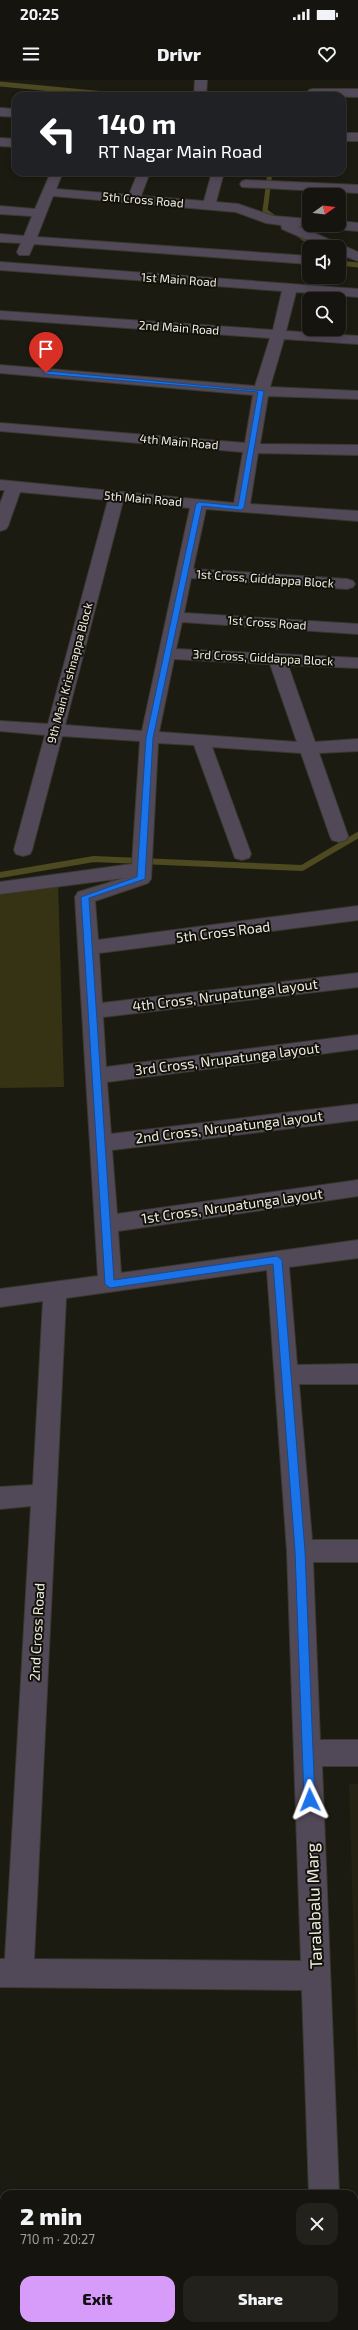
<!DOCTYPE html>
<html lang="en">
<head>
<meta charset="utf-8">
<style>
	:root { --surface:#15140e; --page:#22211c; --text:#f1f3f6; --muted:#9d9e9e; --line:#34332e; --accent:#d79bf9 }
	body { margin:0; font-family:"Exo 2",sans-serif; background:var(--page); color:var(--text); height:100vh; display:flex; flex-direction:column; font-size:15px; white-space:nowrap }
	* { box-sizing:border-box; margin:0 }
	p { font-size:13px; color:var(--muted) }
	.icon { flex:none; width:22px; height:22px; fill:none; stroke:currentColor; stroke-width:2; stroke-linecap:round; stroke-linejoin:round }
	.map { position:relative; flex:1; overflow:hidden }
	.drawer { position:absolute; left:0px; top:2110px; width:358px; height:140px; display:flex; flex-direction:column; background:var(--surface); border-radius:12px 12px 0 0; box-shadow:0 2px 6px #0003,0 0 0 1px var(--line) }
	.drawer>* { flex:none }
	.banner { position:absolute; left:12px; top:12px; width:334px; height:84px; border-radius:12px; box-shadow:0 2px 6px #0003,0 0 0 1px var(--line); background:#202124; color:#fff; overflow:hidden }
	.needle { width:26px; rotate:75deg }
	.controls { position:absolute; left:302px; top:108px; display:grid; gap:8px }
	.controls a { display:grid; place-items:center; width:44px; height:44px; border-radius:8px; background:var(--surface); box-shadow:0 2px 6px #0003,0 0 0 1px var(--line); font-size:20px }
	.pin { position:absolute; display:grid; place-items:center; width:34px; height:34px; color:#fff; margin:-41px -17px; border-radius:50% 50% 50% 0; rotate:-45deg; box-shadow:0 0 4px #0007 }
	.pin .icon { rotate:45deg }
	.me { position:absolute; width:44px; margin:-22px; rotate:358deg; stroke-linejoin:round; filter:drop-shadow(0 0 3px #0008) }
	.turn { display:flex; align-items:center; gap:14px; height:84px; padding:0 20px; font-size:18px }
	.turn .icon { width:52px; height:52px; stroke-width:2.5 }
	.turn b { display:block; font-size:28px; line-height:34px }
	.round { display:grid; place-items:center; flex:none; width:42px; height:42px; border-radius:12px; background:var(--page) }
	.summary { display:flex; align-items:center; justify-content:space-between; height:68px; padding:0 20px }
	h1 { font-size:24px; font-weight:800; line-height:30px }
	.cta { display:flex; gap:8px; margin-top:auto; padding:8px 20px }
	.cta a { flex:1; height:46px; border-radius:12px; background:var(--accent); color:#111; font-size:16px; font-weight:800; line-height:46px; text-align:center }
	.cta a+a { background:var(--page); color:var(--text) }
	.status { display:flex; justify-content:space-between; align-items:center; height:28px; padding:0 20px; background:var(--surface); direction:ltr }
	.status svg { height:11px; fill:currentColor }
	header { display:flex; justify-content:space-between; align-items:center; height:52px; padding:0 20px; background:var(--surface); font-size:18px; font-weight:800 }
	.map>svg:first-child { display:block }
	.built { fill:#242313 }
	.green { fill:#353314 }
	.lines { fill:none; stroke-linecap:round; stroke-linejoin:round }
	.stream-far1 { stroke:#4d4a21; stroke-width:5 }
	.stream { stroke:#4d4a21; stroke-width:6 }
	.minor-casing { stroke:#393930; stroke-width:2 }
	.minor { fill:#524958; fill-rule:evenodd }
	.route { fill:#1a73e8; stroke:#114b97 }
	.labels { text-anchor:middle; stroke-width:4; stroke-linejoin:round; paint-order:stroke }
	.far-street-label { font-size:12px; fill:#eeeee7; stroke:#131209 }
	.street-label { font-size:14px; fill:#eeeee7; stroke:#131209 }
	.near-street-label { font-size:17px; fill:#eeeee7; stroke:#131209 }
</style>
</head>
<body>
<div class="status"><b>20:25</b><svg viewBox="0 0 49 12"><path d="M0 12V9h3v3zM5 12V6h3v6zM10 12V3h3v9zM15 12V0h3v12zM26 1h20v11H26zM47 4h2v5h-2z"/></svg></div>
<header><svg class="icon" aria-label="menu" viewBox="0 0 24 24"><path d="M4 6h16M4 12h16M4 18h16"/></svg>Drivr<svg class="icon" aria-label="heart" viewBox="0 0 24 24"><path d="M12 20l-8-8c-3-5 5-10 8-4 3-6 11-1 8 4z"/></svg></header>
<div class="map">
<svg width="358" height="2250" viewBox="0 0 358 2250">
	<rect width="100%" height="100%" fill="#1c1b12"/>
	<polygon class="built" points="349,1704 358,1704 358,2000"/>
	<polygon class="green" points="58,801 64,1007 0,1008 0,809"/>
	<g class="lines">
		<g class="stream-far1">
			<polyline points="0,4 126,16"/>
			<polyline points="270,92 265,131 279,141"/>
			<polyline points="295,152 316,167"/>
			<polyline points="339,183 358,185"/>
		</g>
		<polyline class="stream" points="0,795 94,779 302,788 358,755"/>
		<g class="minor-casing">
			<g id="minor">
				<polygon points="195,0 207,0 206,16 194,16"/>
				<polygon points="313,9 358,9 358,17 309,16 307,13 309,10"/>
				<polygon points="0,28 16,29 16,37 0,36"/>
				<rect x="342" y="53" width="16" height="8"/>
				<polygon points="0,58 16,59 16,67 0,66"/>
				<polygon points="51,92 63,92 56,109 129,115 138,92 150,92 141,116 204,121 212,92 224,92 216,122 238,124 273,136 309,139 309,145 314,146 298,146 358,172 358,181 339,174 339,167 324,167 282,149 281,145 266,143 236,132 53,116 37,157 309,176 309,184 34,164 29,175 19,175 17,172 21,163 0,162 0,154 24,156 32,136 0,134 0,126 35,129"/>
				<polygon points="246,100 358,105 358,113 242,107 240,104 242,101"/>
				<polygon points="339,141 358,143 358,151 334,149 327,145 339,145"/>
				<path d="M0,182L358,209V217L296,212L286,251L358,256V264L284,259L270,307L358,311V319L268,316L260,364L358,365V375L258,373L250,424L358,431V441L206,429L193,489L347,499L353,501L355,504L353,507L347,509L191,498L184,533L358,544V554L182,542L176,569L358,578V588L288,585L315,662L358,659V671L319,673L348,756L346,760L339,762L332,760L330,756L301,673L212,667L251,774L249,778L242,780L235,778L194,665L158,663L151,799L148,803L95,821L98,860L358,826V840L99,873L102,923L358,893V907L103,937L106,987L358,955V969L107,1002L111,1054L358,1024V1040L112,1070L117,1134L358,1100V1116L118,1151L121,1193L358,1160V1178L289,1187L297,1285L358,1284V1304H299L312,1460H358V1482H313L320,1660H358V1686H322L339,2114H309L302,1910L0,1907V1879H5L31,1426L0,1429V1407L33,1405L43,1221L0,1227V1209L98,1196L75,817L78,812L124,798L0,814V802L132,784L140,661L62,656L32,770L30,774L23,776L16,774L14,770L45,655L0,651V641L48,644L108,420L20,412L8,446L6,449L0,451V424L5,410H0V400L234,423L243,372L0,351V343L245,363L253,315L0,293V285L255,306L270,258L0,239V231L273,250L282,211L0,190ZM123,421L190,428L142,651L65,645ZM174,579L270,584L297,662L159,652ZM267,1190L287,1471L301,1881L34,1879L66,1218Z"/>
				<polygon points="0,2132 4,2132 4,2233 0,2235"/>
				<rect x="313" y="2246" width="32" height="4"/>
			</g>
		</g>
		<use href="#minor" class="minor"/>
	</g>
	<polygon class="route" points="46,291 264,311 244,428 241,430 202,426 153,658 145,799 89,818 114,1200 277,1176 282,1180 305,1471 315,1720 310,1726 304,1720 295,1471 273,1184 110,1208 105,1204 81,817 137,797 146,658 196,424 199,422 238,426 258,312 44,294"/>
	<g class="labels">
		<g class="far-street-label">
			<text transform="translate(143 120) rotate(5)" y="4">5th Cross Road</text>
			<text transform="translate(179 200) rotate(4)" y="4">1st Main Road</text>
			<text transform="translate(179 248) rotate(4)" y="4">2nd Main Road</text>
			<text transform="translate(179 362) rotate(5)" y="4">4th Main Road</text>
			<text transform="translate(143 419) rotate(5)" y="4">5th Main Road</text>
			<text transform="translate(265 499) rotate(4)" y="4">1st Cross, Giddappa Block</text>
			<text transform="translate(267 543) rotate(4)" y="4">1st Cross Road</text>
			<text transform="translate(263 578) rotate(3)" y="4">3rd Cross, Giddappa Block</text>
			<text transform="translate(70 593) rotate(-75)" y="4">9th Main Krishnappa Block</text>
		</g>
		<g class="street-label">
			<text transform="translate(223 852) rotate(-7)" y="5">5th Cross Road</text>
			<text transform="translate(225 915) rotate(-7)" y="5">4th Cross, Nrupatunga layout</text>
			<text transform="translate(227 979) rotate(-7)" y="5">3rd Cross, Nrupatunga layout</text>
			<text transform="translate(229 1047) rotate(-7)" y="5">2nd Cross, Nrupatunga layout</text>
			<text transform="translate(232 1126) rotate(-8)" y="5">1st Cross, Nrupatunga layout</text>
			<text transform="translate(37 1552) rotate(-87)" y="5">2nd Cross Road</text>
		</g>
		<g class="near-street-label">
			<text transform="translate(314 1826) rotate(-92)" y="6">Taralabalu Marg</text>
		</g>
	</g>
</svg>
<div class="controls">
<a><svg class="needle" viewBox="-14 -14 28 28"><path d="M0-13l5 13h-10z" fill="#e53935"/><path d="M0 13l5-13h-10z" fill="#9d9e9e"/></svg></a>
<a><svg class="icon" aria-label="sound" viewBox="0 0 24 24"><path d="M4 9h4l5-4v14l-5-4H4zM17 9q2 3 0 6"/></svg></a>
<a><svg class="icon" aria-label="search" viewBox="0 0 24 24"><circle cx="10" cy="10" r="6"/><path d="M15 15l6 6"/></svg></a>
</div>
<div class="pin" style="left:46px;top:293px;background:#d93025"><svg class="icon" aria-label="arrive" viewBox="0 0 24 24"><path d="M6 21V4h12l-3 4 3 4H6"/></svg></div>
<svg class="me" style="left:310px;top:1720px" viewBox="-20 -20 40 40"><path d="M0-17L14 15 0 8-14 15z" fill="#1a73e8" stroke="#fff" stroke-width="4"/></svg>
<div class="banner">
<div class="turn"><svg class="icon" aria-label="left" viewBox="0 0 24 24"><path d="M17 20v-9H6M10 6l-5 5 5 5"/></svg><div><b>140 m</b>RT Nagar Main Road</div></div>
</div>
<section class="drawer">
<div class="summary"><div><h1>2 min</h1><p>710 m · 20:27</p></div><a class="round"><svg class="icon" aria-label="close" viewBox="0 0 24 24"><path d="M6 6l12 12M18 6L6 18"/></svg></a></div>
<div class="cta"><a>Exit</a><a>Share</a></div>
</section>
</div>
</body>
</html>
